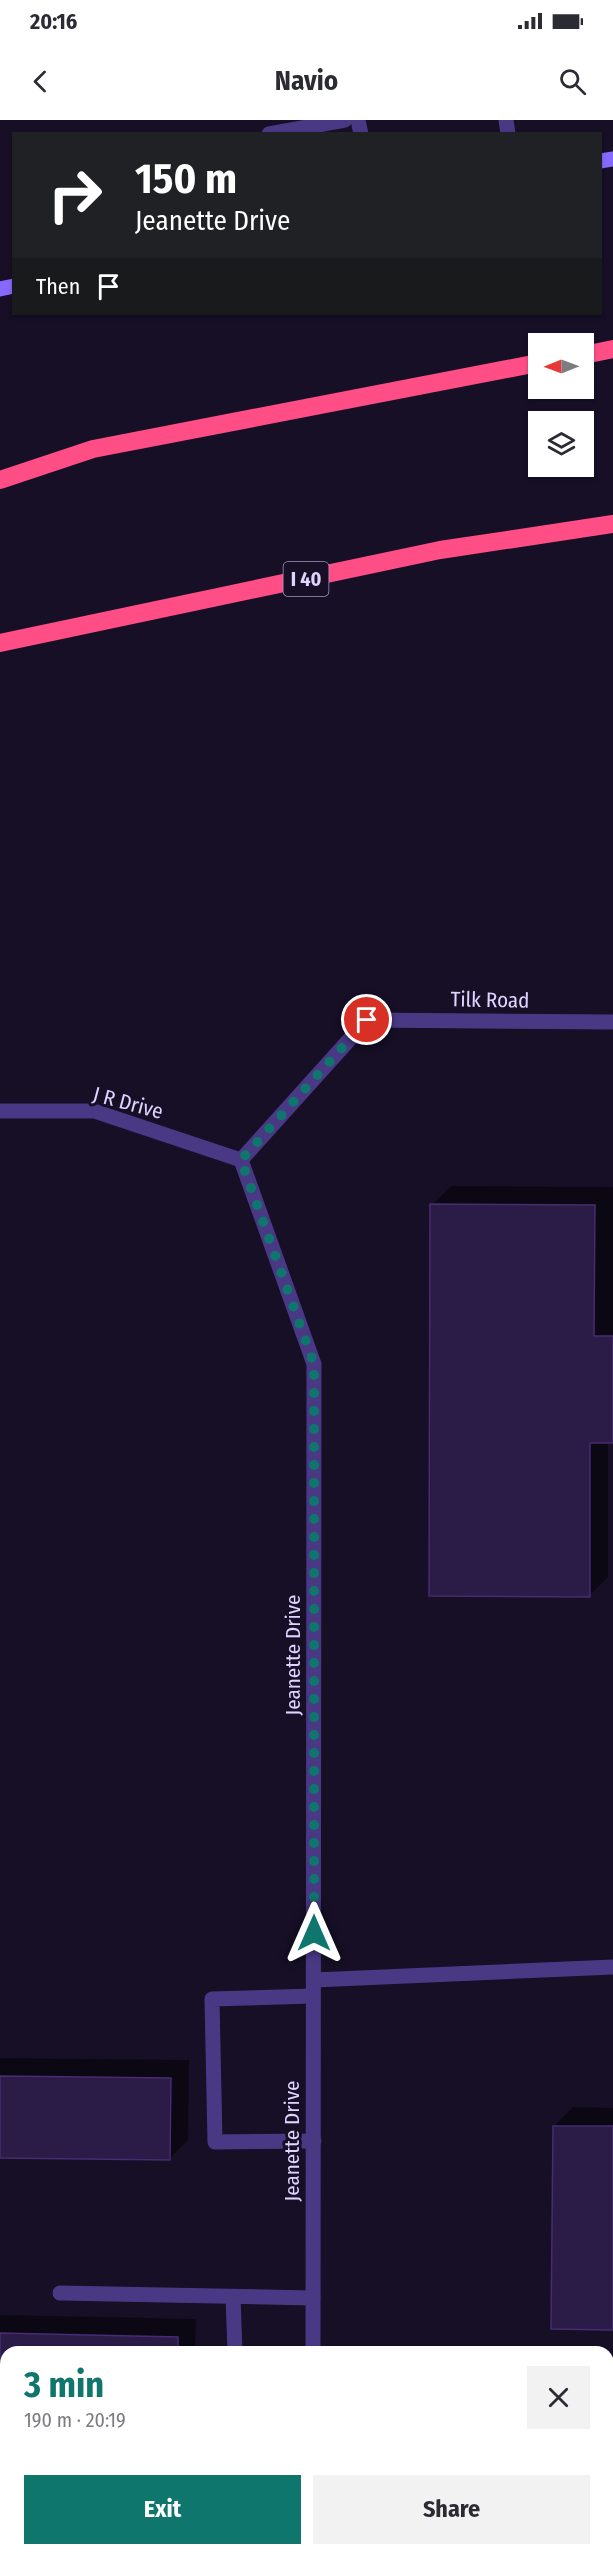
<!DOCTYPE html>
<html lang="en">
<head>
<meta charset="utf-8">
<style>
	:root { --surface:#fff; --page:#f2f2f3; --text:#2b2b33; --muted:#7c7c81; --accent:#0f766e }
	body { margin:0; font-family:"Fira Sans Condensed",sans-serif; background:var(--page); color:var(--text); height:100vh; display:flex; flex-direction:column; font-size:22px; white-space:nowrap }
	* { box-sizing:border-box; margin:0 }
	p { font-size:20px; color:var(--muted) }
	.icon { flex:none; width:33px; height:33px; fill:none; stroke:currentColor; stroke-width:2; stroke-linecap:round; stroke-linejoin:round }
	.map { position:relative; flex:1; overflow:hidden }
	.panel { position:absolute; left:0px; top:2226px; width:614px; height:210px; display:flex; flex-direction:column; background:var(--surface); border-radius:18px 18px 0 0; box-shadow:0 2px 4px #0004 }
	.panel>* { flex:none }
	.banner { position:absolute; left:12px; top:12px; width:590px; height:183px; border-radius:0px; box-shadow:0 2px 4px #0004; background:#202124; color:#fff; overflow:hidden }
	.needle { width:39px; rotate:269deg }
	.fabs { position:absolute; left:528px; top:213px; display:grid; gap:12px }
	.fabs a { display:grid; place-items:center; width:66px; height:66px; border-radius:0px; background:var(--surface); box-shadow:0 2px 4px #0004; font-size:30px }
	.pin { position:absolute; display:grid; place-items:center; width:51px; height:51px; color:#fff; margin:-26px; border:3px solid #fff; border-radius:50%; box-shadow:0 2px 6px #0007 }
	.me { position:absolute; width:66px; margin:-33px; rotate:0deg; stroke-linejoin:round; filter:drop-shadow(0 0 4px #0008) }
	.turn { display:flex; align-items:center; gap:21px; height:126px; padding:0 24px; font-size:27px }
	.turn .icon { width:78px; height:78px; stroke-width:2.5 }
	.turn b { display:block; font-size:42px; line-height:51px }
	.then { display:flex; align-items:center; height:57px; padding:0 24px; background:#0003; gap:12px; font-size:22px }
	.round { display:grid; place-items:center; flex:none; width:63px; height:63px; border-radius:0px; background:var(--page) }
	.head { display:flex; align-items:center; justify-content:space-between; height:102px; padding:0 24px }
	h1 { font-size:36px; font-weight:700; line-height:45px; color:var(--accent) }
	.action { display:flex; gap:12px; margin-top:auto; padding:12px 24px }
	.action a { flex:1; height:69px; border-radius:0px; background:var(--accent); color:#fff; font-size:24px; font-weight:700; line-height:69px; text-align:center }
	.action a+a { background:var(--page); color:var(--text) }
	.status { display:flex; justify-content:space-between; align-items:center; height:42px; padding:0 30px; background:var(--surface); direction:ltr }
	.status svg { height:16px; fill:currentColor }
	header { display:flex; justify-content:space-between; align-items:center; height:78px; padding:0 24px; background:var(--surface); font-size:27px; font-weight:700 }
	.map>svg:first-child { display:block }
	.shadow { fill:#0007 }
	.building { fill:#2b1b47; stroke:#462c73; stroke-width:1.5 }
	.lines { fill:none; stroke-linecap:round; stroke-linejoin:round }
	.service { stroke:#493985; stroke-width:15 }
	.minor { stroke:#493985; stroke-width:15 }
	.secondary { stroke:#866aff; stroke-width:15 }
	.motorway { stroke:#ff4e86; stroke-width:18 }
	.route { stroke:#0f766e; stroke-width:10; stroke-dasharray:0 18 }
	.labels { text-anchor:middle; stroke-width:6; stroke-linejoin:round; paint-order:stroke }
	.shield { fill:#160f26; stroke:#a398be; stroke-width:1.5 }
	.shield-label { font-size:20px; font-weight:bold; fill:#e0d3ff }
	.street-label { font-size:21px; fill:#e0d3ff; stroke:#160f26 }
</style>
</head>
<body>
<div class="status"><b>20:16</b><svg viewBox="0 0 49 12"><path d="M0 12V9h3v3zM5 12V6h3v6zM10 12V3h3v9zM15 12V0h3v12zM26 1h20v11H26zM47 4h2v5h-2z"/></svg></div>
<header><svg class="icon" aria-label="back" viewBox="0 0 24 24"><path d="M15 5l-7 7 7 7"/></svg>Navio<svg class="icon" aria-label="search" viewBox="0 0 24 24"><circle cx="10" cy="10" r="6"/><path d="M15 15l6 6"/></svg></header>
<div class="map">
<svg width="613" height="2436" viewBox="0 0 613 2436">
	<rect width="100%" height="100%" fill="#160f26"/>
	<g class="shadow">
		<polygon points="451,1066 613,1067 613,1322 608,1322 608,1457 589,1476 432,1085"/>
		<polygon points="0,1938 189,1940 188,2020 170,2038 0,2036"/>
		<polygon points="573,1987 613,1988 613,2208 554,2006"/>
		<polygon points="0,2195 196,2199 195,2232 6,2232 6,2294 0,2294"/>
		<polygon points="608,2288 613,2288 613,2436 554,2436 554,2430 608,2430"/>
		<rect x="0" y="2434" width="38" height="2"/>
	</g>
	<g class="building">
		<polygon points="430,1084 595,1085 594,1216 613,1216 613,1323 590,1323 590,1477 429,1476"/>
		<polygon points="0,1956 171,1958 170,2040 0,2038"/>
		<polygon points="553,2006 613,2006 613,2210 551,2209"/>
		<polygon points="0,2213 178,2217 178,2232 6,2232 6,2296 0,2296"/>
		<polygon points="608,2306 613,2306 613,2436 553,2436 553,2430 608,2430"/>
	</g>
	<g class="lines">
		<g class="service">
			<polyline points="358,0 361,14"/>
			<polyline points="506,0 508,14"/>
			<polyline points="269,14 345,0"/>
			<polyline points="314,1860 613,1847"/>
			<polyline points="313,1876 212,1879 215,2022 314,2021"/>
			<polyline points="60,2173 313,2178"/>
			<polyline points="233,2177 235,2232"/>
			<polyline points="444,2436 444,2430"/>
		</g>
		<g class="minor">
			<polyline points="0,991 94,991 241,1040"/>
			<polyline points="313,2232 314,1244 241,1040 367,900 613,902"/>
			<polyline points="313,2430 313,2436"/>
		</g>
		<g class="secondary">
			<polyline points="600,41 613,39"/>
			<polyline points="0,169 14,166"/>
		</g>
		<g class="motorway">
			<polyline points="584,235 613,229"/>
			<polyline points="0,360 93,329 538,243"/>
			<polyline points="0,523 440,430 613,404"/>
		</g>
	</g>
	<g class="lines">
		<polyline class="route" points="314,1813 314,1244 241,1040 367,900"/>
	</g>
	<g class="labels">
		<rect class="shield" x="283.5" y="442" width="45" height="34" rx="4.5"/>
		<g class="shield-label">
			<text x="306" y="466">I 40</text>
		</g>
		<g class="street-label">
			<text transform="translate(490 880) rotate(1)" y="7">Tilk Road</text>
			<text transform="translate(128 983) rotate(15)" y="7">J R Drive</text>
			<text transform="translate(293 1535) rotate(-90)" y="7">Jeanette Drive</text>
			<text transform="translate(292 2021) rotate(-90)" y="7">Jeanette Drive</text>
		</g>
	</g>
</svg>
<div class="fabs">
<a><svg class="needle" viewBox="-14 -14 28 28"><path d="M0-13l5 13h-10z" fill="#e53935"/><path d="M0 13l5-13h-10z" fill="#7c7c81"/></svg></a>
<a><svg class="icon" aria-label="layers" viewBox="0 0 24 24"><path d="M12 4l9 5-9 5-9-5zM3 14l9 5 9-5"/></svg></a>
</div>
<div class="pin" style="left:367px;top:900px;background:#d93025"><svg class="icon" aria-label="arrive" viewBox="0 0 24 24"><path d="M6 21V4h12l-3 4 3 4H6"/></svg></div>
<svg class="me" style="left:314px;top:1813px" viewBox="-20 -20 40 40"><path d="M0-17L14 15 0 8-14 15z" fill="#0f766e" stroke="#fff" stroke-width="4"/></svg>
<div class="banner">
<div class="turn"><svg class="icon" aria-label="right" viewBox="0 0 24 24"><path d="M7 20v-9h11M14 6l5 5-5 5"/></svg><div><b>150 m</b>Jeanette Drive</div></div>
<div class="then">Then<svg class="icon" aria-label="arrive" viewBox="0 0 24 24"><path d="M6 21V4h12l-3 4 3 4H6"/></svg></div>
</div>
<section class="panel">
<div class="head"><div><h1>3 min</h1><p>190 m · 20:19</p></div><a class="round"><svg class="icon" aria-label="close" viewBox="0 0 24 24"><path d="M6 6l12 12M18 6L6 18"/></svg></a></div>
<div class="action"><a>Exit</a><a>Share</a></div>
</section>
</div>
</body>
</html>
